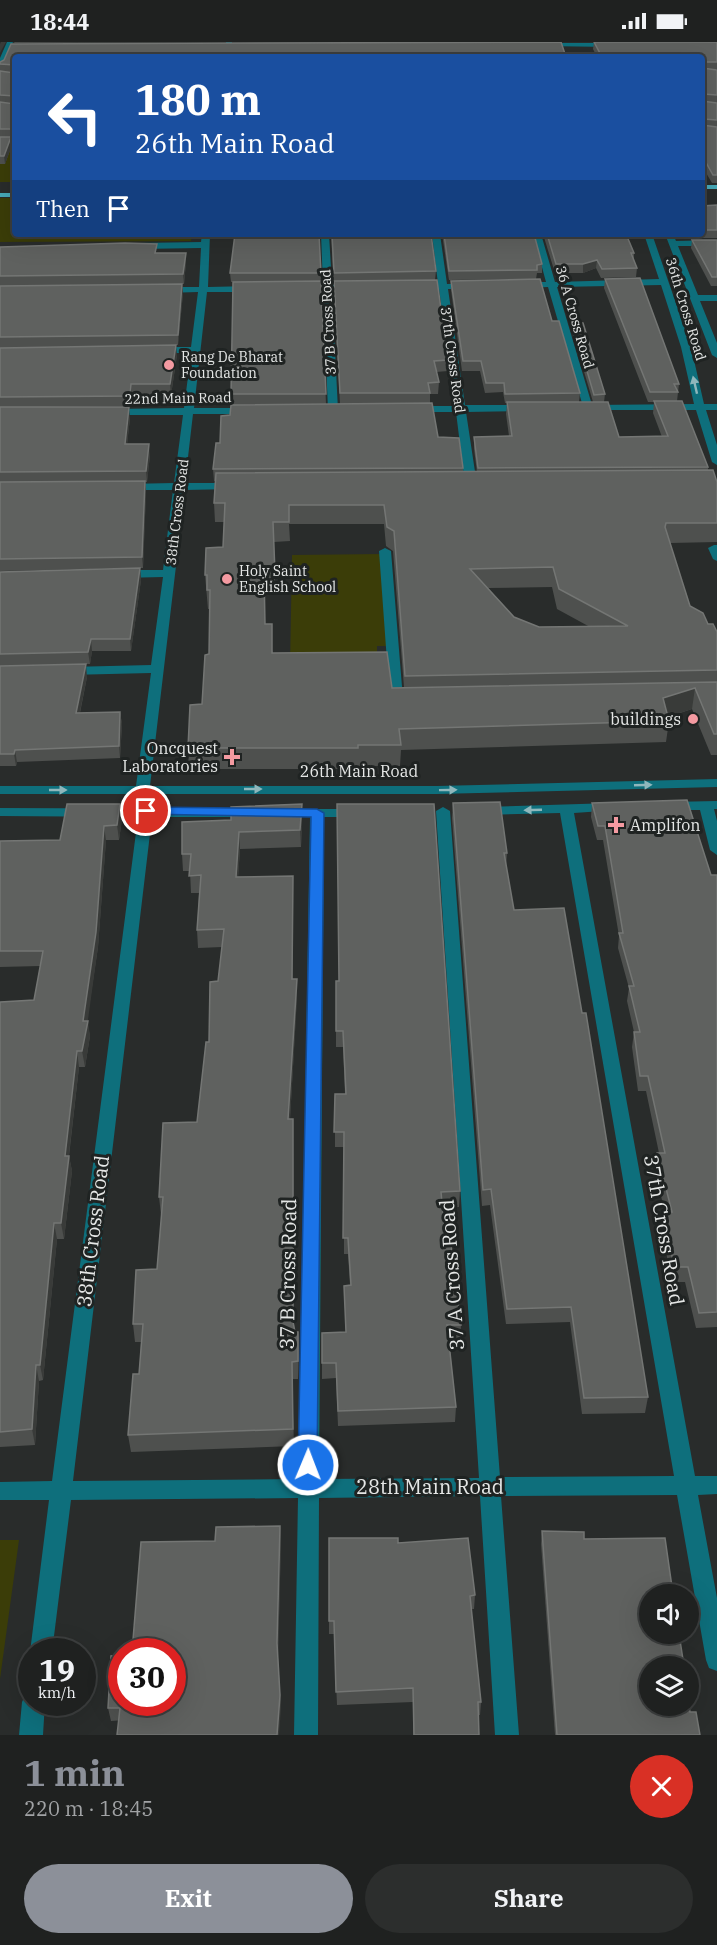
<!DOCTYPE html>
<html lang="en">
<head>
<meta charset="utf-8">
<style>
	:root { --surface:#1f2120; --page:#2c2e2d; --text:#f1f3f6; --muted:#a1a3a5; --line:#3c3e3e; --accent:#8c9099 }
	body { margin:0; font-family:"IBM Plex Serif",serif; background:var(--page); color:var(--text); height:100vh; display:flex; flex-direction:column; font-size:22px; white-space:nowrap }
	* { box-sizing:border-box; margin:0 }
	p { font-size:20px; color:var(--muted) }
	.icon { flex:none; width:33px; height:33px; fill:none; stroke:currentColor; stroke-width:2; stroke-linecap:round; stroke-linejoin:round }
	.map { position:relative; height:1693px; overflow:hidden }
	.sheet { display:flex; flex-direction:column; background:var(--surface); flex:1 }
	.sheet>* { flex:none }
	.top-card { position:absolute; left:12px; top:12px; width:693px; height:183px; border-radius:6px; box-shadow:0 6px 24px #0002,0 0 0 2px var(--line); background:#1a4fa0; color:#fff; overflow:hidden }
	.tools { position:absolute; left:639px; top:1542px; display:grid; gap:12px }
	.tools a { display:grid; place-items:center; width:60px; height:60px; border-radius:50%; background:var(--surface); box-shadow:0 6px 24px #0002,0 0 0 2px var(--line); font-size:30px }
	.speed { position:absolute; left:18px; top:1596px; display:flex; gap:12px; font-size:30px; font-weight:700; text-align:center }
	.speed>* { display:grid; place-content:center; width:78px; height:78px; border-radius:50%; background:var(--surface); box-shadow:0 6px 24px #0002,0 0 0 2px var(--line); line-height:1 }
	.speed small { font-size:15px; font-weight:400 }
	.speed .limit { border:9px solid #d22; background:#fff; color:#111 }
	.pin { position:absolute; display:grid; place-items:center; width:51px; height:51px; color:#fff; margin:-26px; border:3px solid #fff; border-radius:50%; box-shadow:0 2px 6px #0007 }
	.me { position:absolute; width:66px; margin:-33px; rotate:1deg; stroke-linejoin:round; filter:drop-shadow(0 0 4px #0008) }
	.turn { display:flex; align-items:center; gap:21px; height:126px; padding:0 24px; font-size:27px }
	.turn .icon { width:78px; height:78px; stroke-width:2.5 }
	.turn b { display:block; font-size:42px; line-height:51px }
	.then { display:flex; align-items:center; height:57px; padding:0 24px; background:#0003; gap:12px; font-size:22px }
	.round { display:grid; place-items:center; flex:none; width:63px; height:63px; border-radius:32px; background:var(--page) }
	.overview { display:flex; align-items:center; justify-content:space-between; height:102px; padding:0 24px }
	h1 { font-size:36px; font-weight:800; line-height:45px; color:var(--accent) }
	.cta { display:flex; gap:12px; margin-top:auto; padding:12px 24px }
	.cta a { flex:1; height:69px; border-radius:36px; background:var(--accent); color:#fff; font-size:24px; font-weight:800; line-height:69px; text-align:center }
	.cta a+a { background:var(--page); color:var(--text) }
	.status { display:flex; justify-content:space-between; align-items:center; height:42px; padding:0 30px; background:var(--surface); direction:ltr }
	.status svg { height:16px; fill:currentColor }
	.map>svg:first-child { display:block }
	.green { fill:#3b3d08 }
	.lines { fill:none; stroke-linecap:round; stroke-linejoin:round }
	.minor { fill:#0e6f7c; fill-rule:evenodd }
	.major { fill:#46a8b7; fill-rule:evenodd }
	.wall { fill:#4e504e; fill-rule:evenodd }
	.shaded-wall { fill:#393b39 }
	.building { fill:#5f615f; stroke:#747674; stroke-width:1.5; fill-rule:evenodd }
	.oneway { fill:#8fb7bc }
	.route { fill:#1a73e8; stroke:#114b97; stroke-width:1.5 }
	.poi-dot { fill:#f49aa1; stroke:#1f2322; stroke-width:2 }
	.labels { text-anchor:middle; stroke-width:6; stroke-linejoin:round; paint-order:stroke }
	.far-street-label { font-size:14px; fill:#e5e7e6; stroke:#1f2322 }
	.far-poi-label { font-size:14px; fill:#e5e7e6; stroke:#1f2322; text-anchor:start }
	.poi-label { font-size:16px; fill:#e5e7e6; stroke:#1f2322; text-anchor:end }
	.street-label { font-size:16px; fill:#e5e7e6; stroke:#1f2322 }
	.near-street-label { font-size:20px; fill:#e5e7e6; stroke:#1f2322 }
</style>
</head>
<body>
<div class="status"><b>18:44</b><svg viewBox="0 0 49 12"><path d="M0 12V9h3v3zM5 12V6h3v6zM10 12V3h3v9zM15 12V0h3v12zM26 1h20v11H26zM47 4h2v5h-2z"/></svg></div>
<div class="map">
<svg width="717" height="1693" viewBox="0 0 717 1693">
	<rect width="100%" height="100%" fill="#292c2b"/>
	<g class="green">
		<polygon points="15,102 15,140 0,140 0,103"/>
		<polygon points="0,156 15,156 15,192 192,192 191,199 0,200"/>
		<polygon points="383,512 390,604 377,604 377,622 290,625 292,513"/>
		<polygon points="0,1498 19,1498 0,1637"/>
	</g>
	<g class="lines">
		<g class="minor">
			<polygon points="7,0 13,0 3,24 0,26 0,16"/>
			<polygon points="226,0 232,0 230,15 224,15"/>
			<polygon points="401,0 407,0 409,15 403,15"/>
			<polygon points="543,1 612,1 615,3 612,5 541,4"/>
			<rect x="0" y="97" width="15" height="4"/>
			<polygon points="202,192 210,192 208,245 252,244 257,247 252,250 207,250 194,366 249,366 254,369 249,372 193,372 185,441 234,441 240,444 234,447 185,448 150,744 437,744 717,737 717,745 437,752 0,752 0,744 136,744 151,631 68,633 62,629 68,625 151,623 163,535 121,536 115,532 121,528 163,528 173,448 126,448 120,445 126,442 174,441 183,373 111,373 106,370 111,367 184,366 191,311 157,311 152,308 157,305 191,305 198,250 165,251 160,248 165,245 199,245 201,206 139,207 135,204 139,201 201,200"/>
			<polygon points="321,192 329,192 332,243 354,243 359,246 354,249 332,249 338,368 333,371 328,368 323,249 303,249 298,246 303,243 323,243"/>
			<polygon points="432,192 440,192 447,242 471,241 476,244 471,247 448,247 465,363 525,363 530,366 525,369 466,370 477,443 471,446 465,443 456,370 414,370 409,367 414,364 455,364 439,247 420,248 415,245 420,242 438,242"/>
			<path d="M533,192H541L555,240L659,237L644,192H652L691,305L704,362H717V368H706L717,403V423L712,420L696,368H584L548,245L522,246L517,243L522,240H546ZM661,243L681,305L694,362L592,363L557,245Z"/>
			<polygon points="665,192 673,192 676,199 717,198 717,204 678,204 698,253 717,253 717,259 700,259 717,301 717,316 712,313"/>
			<polygon points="714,503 717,503 717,519 713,517 708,506"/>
			<polygon points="385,506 391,509 403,657 409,661 402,665 392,664 390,661 379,509"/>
			<polygon points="717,759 717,767 714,767 717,779 717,813 710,808 700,768 669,768 662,764 669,760"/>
			<polygon points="612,761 617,762 619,765 617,768 574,771 695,1434 717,1434 717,1452 698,1453 717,1556 717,1629 709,1626 706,1618 677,1453 501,1454 519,1693 495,1693 480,1454 319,1456 318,1693 294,1693 298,1456 71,1458 52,1610 32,1610 32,1614 30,1610 49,1458 0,1458 0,1440 52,1439 138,775 0,774 0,766 252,767 259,771 252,775 152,775 73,1439 299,1437 310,775 277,774 275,771 277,768 282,767 357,767 364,771 357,775 324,775 319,1437 479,1436 436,769 443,765 450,769 500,1435 674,1434 560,771 483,773 476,769 483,765"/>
			<polygon points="32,1650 32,1660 45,1660 43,1693 19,1693 22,1660 26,1652"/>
		</g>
		<g class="major">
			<rect x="702" y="143" width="15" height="4"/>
			<rect x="0" y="151" width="15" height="4"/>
		</g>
	</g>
	<g class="wall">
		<polygon points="13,0 188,0 15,1"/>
		<polygon points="594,0 717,0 717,27 711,27 717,28 717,141 712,141 702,124 702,15 597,15 593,7"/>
		<polygon points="15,15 15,95 0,95 11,95 12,103 5,122 0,122 0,20"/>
		<polygon points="717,163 717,196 687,196 684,192 702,192 702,164"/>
		<path d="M319,192L326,362H340L331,192L436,229L435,238L448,318V329L436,330L439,340L438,352H430V361L438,395L463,426V430H477L474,407V395L509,394L506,372L507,361H505L503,350L485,351L480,329H462L451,248V239L552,279L580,351L579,360H593L572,289L573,281L605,352L604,360L619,395H662L653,371L654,360H648L604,246L605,237L679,342L677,359L708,425V429L717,440V500L670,501L690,564L717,590V713H711L692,667L668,675L669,679L666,700L401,708L400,724H358V727H189L188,706L202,662L209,612L210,567H208L205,533L223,505L224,480H215L214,461L215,439H214L213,427L220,401L230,373L232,363L231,352L276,240H231L230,231ZM289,482H384L386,504L393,509L404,645L392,646L273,611L265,582V551H275L274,500L290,499ZM552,545L557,567L590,585H539L514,575L488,546Z"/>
		<polygon points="442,192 534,192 542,222 542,231 537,231 536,237 449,238"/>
		<polygon points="543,192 626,192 634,211 634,218 637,226 636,235 601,236 596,226 583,231 555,231"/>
		<polygon points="692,198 717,198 717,244 711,244 691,206"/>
		<polygon points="0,205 157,211 186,220 184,242 182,242 183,251 178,303 0,306 0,244 109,243 0,244"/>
		<polygon points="0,306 177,313 171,353 132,353 131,364 46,365 130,376 127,402 150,413 147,440 145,440 146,450 143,526 140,526 141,538 131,609 92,609 90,622 0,624 0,530 136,526 0,529"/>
		<polygon points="0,624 87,635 80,671 120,670 122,682 120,716 17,720 16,724 0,724"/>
		<polygon points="453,761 507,811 506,825 514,868 648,1355 645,1371 582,1372 570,1280 506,1282 490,1163 482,1164 452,776"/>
		<polygon points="592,761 711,833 717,833 717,1285 696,1286 685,1240 672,1240 661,1185 664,1170 665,1170 654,1126 657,1111 659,1111 646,1049 638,1049 632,1005 634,990 627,959 629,946 618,906 619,894 603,798 597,798 591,775"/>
		<polygon points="122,777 119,798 106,798 98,905 87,979 90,994 85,1025 79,1025 69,1114 72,1129 64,1197 57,1197 43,1338 39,1339 35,1403 0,1405 0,960 34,958 40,924 0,925 0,799 60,798"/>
		<polygon points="182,780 302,780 301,805 240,807 238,835 293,852 293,937 297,955 290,1077 293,1077 293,1095 294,1285 295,1290 298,1290 299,1308 298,1337 292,1337 294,1404 131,1410 128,1393 139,1332 141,1300 135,1300 133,1282 157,1227 162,1173 161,1173 159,1155 197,1080 218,939 222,905 198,906 197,888 199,851 191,851 190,829 183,829 182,812"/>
		<polygon points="336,939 460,1149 459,1165 442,1166 446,1203 461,1283 460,1298 449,1298 456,1365 455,1380 338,1384 336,1336 322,1337 322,1291 346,1290 344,1244 350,1243 348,1212 344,1212 344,1105 335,1105 335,1052 345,1052 343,1005 336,1005"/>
		<polygon points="280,1484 281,1498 278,1615 281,1666 111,1679 108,1666 122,1660 215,1499"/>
		<polygon points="542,1489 584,1497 690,1670 700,1693 555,1693 541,1502"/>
		<polygon points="329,1496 398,1501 475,1553 474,1567 471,1567 481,1660 480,1673 478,1673 479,1693 413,1693 413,1660 337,1663 334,1592 329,1592"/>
	</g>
	<g class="shaded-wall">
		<polygon points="1,0 6,0 0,11 0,2"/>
		<polygon points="11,95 12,103 5,122 4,114"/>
		<polygon points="186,211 186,220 184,242 183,232"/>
		<polygon points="597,218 596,226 583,231 583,222"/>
		<polygon points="182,242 183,251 178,303 178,293"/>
		<polygon points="176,303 177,313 171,353 170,342"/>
		<polygon points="131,342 132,353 131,364 130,354"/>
		<polygon points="129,365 130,376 126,413 125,402"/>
		<polygon points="149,402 150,413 147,440 146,429"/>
		<polygon points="145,439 146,450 143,526 142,515"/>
		<polygon points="140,526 141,538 131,609 130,597"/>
		<polygon points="91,597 92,609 90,622 88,610"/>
		<polygon points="86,622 87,635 77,684 76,671"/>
		<polygon points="695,646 692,667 660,677 663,656"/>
		<polygon points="120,670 122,682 120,716 119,704"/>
		<polygon points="15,708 17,720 16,724 14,712"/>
		<polygon points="120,762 122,777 119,798 117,783"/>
		<polygon points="302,762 302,780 301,805 300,788"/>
		<polygon points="104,784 106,798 98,905 87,985 88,979 90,994 85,1025 82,1009 83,979"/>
		<polygon points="239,790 240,807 237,853 236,835"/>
		<polygon points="293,834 293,955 292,937"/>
		<polygon points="297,937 297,955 289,1095 288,1077"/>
		<polygon points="77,1009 79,1025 67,1129 65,1114"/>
		<polygon points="293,1077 293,1095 294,1298 293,1280"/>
		<polygon points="69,1114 72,1129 64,1197 61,1181"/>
		<polygon points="54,1181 57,1197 43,1338 40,1323"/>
		<polygon points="298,1290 299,1308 298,1337"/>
		<polygon points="36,1323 39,1339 35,1403 32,1387"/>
		<polygon points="280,1484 281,1498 278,1615 277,1601"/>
		<polygon points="280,1653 281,1666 279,1693 277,1693"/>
	</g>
	<g class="building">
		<polygon points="561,0 566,15 15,15 15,23 0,22 0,20 4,18 11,2"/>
		<polygon points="594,0 717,0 717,20 703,20 702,22 702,15 602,15"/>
		<polygon points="702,26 717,28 717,53 703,52 702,55"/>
		<polygon points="15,27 15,54 0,53 0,29 14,31"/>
		<polygon points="15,57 15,87 0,87 0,60 14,62"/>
		<polygon points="702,59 717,61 717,78 703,77 702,80"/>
		<polygon points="702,83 717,85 717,133 713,133 704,117 702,117"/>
		<polygon points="0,95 11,95 4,114 0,114"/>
		<polygon points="717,163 717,188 702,188 702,164"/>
		<polygon points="235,192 319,192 321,231 230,231"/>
		<polygon points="332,192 431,192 436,229 334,231"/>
		<polygon points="444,192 534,192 542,222 537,223 537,228 449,229"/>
		<polygon points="547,192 626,192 634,211 631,211 637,226 602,227 597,218 583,222 556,222"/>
		<polygon points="692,198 717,198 717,235 712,235"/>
		<polygon points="125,201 157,202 155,211 186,211 183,232 0,234 0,205"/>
		<polygon points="640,236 679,342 674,342 678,350 650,350 605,237"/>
		<polygon points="540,237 552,279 559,279 580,351 505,352 504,341 486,341 481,319 463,319 451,239"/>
		<polygon points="437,238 448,318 434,319 439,340 428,341 430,351 340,351 334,239"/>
		<polygon points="321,239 326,352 231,352 233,240"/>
		<polygon points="182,242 178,293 0,295 0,244"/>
		<polygon points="573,281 583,281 605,352 594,353"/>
		<polygon points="176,303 170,342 131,342 130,354 0,355 0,306"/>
		<polygon points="654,359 682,359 708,425 478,426 474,395 512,394 507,360 608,360 619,395 668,394"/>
		<polygon points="432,361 438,395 459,396 463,426 213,427 216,401 220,401 221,374 230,373 231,363"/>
		<polygon points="0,365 129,365 125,402 149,402 146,429 0,430"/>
		<path d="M713,428L717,440V481H666L665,485L690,564L703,571L708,582H713L717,590V628L405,634L394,489L387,485L384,463H289V480H273L275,531H264L265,582H272V611L387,610L392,646L717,640V692H714L695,646L663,656L669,679L399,687L401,703H358V706H188L190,663L202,662L205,613L209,612L210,548H207V533H205L206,506L223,505L225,461H214L216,431ZM553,525L559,547L628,584L539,585L514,575L470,527Z"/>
		<polygon points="145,439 142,515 0,517 0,440"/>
		<polygon points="140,526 130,597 91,597 88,610 0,612 0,530"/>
		<polygon points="86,622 76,671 120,670 119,704 15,708 14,712 0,712 0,624"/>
		<polygon points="687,758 711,833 717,833 717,1270 699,1271 688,1225 674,1225 664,1170 672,1170 657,1111 665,1111 648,1034 640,1034 634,990 640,990 629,944 634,944 619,891 623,891 605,784 598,784 592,761"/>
		<polygon points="500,760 507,811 504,811 514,868 564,866 582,971 586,971 648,1355 584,1356 571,1265 507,1267 491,1147 483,1148 453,761"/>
		<polygon points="67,762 120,762 117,783 104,784 96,890 83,979 88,979 82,1009 77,1009 65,1114 69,1114 61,1181 54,1181 40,1323 36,1323 32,1387 0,1390 0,960 34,958 43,909 0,909 0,799 60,798"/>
		<polygon points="302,762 300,788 239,790 236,835 293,834 292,937 297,937 288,1077 293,1077 293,1280 295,1290 298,1290 298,1319 292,1320 293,1387 128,1393 133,1332 139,1332 143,1282 133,1282 136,1228 157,1227 163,1155 159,1155 163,1081 197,1080 206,1000 209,1000 210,940 218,939 224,887 197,888 201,833 189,834 191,812 182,812 182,780 231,778 231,765"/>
		<polygon points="337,762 434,762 460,1149 441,1150 446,1203 451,1203 461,1283 447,1283 456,1365 338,1369 336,1321 322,1321 322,1291 346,1290 344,1244 351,1243 348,1196 343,1196 344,1090 334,1090 335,1052 346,1052 343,989 336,989 336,939 339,939"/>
		<polygon points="280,1484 277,1601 280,1653 277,1693 117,1693 120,1666 108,1666 111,1614 122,1613 122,1660 172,1660 172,1610 132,1610 141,1500 215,1499 216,1485"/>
		<polygon points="542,1489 584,1490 584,1497 665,1496 673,1552 650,1552 650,1592 679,1592 684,1624 650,1624 650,1664 688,1664 688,1658 690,1670 696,1670 700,1693 557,1693"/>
		<polygon points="329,1496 398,1496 398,1501 468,1496 475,1553 470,1554 481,1660 478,1660 479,1693 414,1693 413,1646 336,1650 334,1579 329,1579"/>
	</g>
	<defs><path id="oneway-solid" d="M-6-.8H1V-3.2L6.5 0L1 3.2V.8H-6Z" transform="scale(1.5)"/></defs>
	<g class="oneway">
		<use href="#oneway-solid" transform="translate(695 343) rotate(-103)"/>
		<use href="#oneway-solid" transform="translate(643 743) rotate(-2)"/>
		<use href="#oneway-solid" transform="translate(253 747)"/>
		<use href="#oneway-solid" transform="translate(58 748)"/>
		<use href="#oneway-solid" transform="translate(448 748) rotate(-1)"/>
		<use href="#oneway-solid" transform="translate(533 768) rotate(178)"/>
	</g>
	<polygon class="route" points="146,765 317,767 324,771 317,1423 314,1429 308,1431 301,1429 298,1423 311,775 142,772 140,769"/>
	<g class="poi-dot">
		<circle cx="169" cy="323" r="6"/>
		<circle cx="227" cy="537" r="6"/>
		<circle cx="693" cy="677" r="6"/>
		<path d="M229 706h6v6h6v6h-6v6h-6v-6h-6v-6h6z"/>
		<path d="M613 774h6v6h6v6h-6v6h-6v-6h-6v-6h6z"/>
	</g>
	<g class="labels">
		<g class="far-street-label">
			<text transform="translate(686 267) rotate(73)" y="5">36th Cross Road</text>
			<text transform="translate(575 275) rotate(74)" y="5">36 A Cross Road</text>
			<text transform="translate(328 280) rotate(-93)" y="5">37 B Cross Road</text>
			<text transform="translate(453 318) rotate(82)" y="5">37th Cross Road</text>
			<text transform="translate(178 356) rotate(-1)" y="5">22nd Main Road</text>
			<text transform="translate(177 470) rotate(-83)" y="5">38th Cross Road</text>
		</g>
		<g class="far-poi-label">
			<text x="181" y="320">Rang De Bharat<tspan x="181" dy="16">Foundation</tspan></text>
			<text x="239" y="534">Holy Saint<tspan x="239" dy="16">English School</tspan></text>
		</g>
		<g class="poi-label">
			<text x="681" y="683">buildings</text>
			<text x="218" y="712">Oncquest<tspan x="218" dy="18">Laboratories</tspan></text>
			<text x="630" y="789" text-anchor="start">Amplifon</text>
		</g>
		<g class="street-label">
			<text x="359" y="735">26th Main Road</text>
		</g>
		<g class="near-street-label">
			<text transform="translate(664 1188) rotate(80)" y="7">37th Cross Road</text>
			<text transform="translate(93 1189) rotate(-83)" y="7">38th Cross Road</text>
			<text transform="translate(288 1232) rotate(-89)" y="7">37 B Cross Road</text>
			<text transform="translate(452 1233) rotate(-94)" y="7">37 A Cross Road</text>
			<text x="430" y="1452">28th Main Road</text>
		</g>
	</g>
</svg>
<div class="tools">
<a><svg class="icon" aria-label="sound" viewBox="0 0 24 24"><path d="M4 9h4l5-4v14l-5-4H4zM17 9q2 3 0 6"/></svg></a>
<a><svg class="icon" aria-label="layers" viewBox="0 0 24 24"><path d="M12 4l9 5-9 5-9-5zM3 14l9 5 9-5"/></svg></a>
</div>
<div class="speed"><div>19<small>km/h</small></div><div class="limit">30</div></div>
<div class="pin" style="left:146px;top:769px;background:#d93025"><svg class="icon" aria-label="arrive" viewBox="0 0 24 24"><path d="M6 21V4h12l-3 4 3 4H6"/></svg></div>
<svg class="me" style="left:308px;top:1423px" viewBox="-20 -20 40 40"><circle r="17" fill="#1a73e8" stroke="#fff" stroke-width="3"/><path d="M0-11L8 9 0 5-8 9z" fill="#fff"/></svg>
<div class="top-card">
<div class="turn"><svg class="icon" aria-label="left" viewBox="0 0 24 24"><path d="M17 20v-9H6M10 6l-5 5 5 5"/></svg><div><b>180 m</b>26th Main Road</div></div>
<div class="then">Then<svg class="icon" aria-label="arrive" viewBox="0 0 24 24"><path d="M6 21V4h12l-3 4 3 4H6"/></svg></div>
</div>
</div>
<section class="sheet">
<div class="overview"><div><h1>1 min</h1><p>220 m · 18:45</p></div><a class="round" style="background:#d93025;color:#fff"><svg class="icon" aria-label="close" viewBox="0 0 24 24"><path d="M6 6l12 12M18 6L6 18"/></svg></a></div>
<div class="cta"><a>Exit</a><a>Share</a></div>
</section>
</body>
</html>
